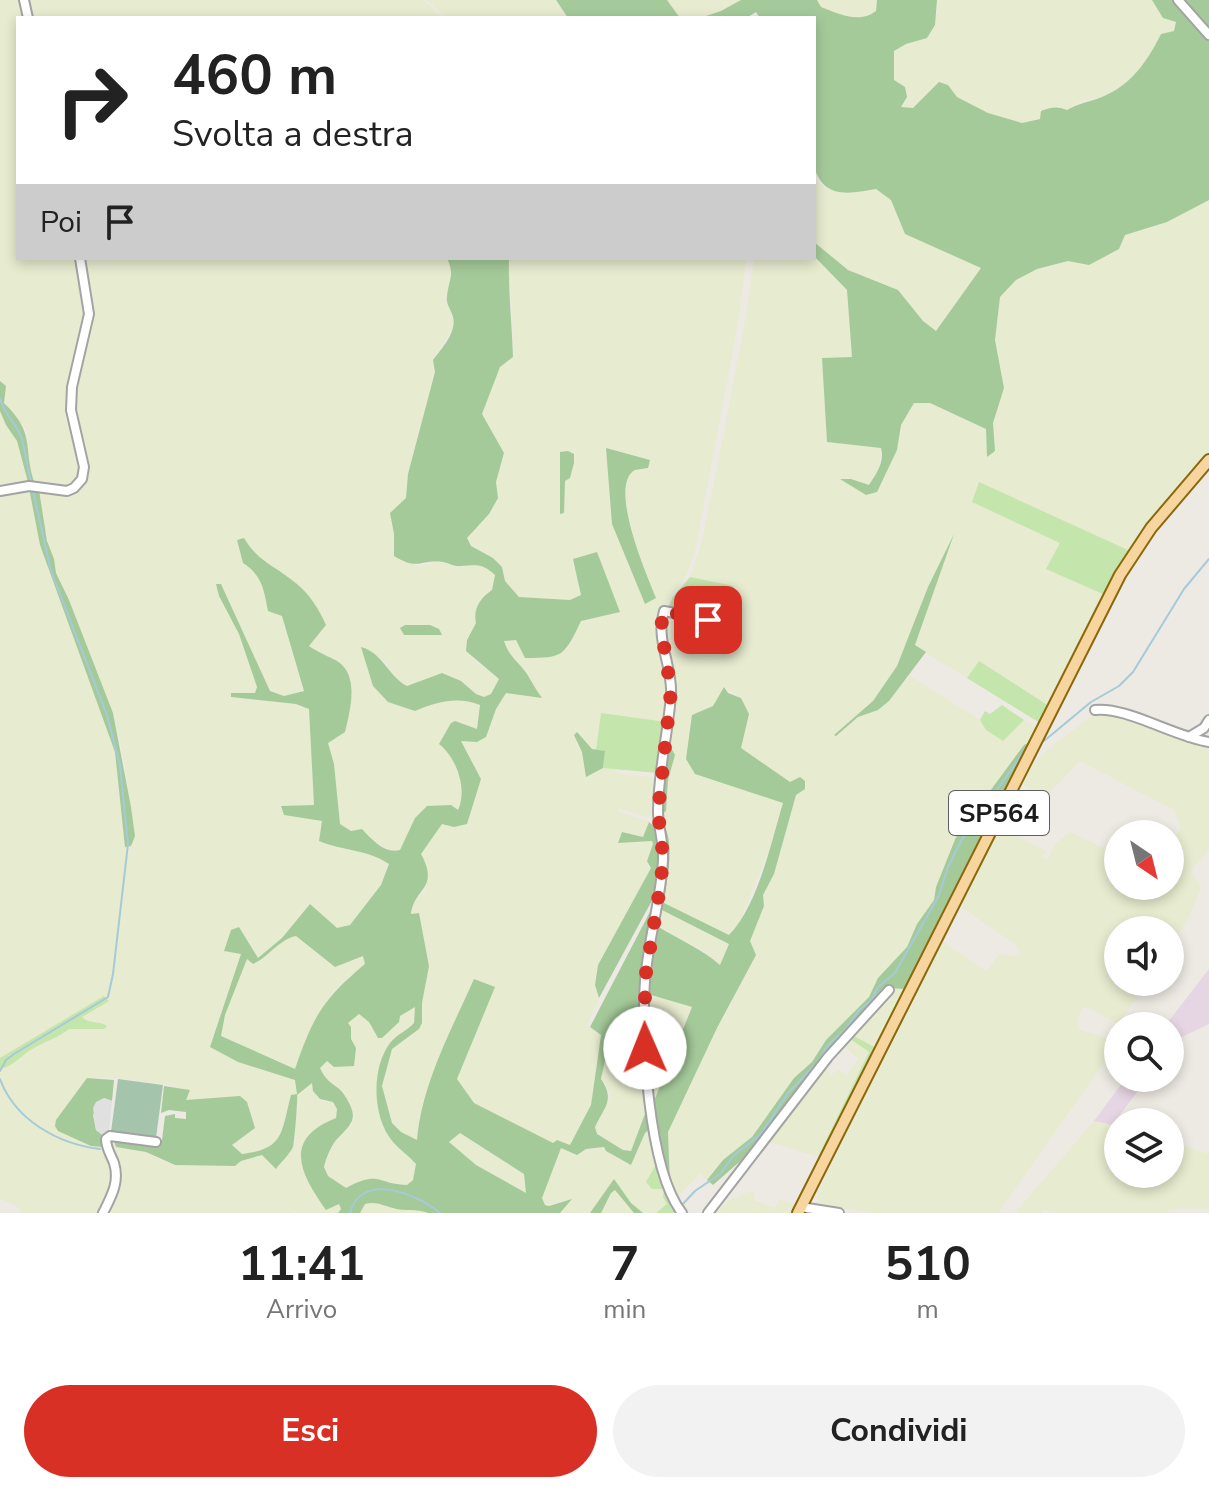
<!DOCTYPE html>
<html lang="it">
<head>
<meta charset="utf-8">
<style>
	:root { --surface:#fff; --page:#f2f2f2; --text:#222; --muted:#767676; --accent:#d93025 }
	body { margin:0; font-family:"Nunito Sans",sans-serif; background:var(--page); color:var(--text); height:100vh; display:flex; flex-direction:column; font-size:30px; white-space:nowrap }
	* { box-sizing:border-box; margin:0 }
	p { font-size:26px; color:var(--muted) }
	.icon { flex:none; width:44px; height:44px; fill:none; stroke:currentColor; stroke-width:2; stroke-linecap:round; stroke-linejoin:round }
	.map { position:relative; height:1213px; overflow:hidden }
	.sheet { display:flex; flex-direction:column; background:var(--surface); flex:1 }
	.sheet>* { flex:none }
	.banner { position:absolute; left:16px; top:16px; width:800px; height:244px; border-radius:0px; box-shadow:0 4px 12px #0003; background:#fff; color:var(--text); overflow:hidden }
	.needle { width:52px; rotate:145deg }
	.buttons { position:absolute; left:1104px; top:820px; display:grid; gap:16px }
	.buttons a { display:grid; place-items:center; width:80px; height:80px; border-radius:50%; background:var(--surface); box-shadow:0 4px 12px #0003; font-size:40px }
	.pin { position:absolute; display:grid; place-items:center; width:68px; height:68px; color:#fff; margin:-34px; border-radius:16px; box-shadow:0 4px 12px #0006 }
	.me { position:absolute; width:88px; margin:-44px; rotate:359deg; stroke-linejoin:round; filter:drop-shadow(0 0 6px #0008) }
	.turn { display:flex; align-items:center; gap:28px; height:168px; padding:0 24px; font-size:36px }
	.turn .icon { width:104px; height:104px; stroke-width:2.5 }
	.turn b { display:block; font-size:56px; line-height:68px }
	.then { display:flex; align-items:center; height:76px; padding:0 24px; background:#0003; gap:16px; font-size:30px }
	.eta { display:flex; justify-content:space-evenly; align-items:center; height:136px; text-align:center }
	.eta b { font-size:48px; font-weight:700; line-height:56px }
	.button { display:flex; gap:16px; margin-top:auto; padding:16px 24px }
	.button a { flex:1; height:92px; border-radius:48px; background:var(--accent); color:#fff; font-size:32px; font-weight:700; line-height:92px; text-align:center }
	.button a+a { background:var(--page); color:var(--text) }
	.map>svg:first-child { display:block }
	.industrial { fill:#e6d5e2 }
	.farmland { fill:#e7ebcf }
	.grass { fill:#c4e5ab }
	.forest { fill:#a5ca9a; fill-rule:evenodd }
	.cemetery { fill:#a5c4ac }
	.parking { fill:#e0e0e0 }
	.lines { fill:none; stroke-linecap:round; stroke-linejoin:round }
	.stream { stroke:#a5cad8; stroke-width:2 }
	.minor-casing { stroke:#a3a3a3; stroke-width:12 }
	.major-casing { stroke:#8b6809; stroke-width:14 }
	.minor { stroke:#fff; stroke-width:8 }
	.major { stroke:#f6d59f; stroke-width:10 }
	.route { stroke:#d93025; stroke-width:14; stroke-dasharray:0 25.2 }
	.labels { text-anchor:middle; stroke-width:6; stroke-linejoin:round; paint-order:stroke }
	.shield { fill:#fff; stroke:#606060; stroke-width:2 }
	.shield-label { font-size:26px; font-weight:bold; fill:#1c1c1c }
</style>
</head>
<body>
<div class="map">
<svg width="1209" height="1213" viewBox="0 0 1209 1213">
	<rect width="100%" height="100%" fill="#edeae3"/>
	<g class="industrial">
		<polygon points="1209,969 1209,1024 1180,1038 1170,1050 1170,1026 1165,1026"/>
		<polygon points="1126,1078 1148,1078 1112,1125 1094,1121"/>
	</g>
	<g class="farmland">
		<polygon points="0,0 22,0 26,18 18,18 18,258 78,258 86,305 86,323 68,397 69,423 81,469 78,481 68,487 35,484 30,469 27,431 4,402 6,386 0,381"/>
		<polygon points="28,0 423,0 443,18 32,18"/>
		<polygon points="427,0 555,0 568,18 447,18"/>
		<polygon points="667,0 741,0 721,11 700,18 680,18"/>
		<polygon points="817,0 877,0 876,11 867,18 852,18 833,12 820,7"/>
		<polygon points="937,0 1152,0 1163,18 1176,22 1174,32 1152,53 1141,69 1120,87 1099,98 1081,101 1067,110 1022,123 988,113 957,97 948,85 929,94 913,108 901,107 894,81 894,50 906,44 927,38 938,10"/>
		<polygon points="814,181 818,181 825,188 849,193 876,189 891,200 905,234 982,268 936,332 923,321 898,290 848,270 814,242"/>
		<polygon points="1209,200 1209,455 1130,551 979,482 972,502 1061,543 1046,569 1105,595 1049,706 979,661 967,678 915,646 949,544 928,587 897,666 873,701 835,735 859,717 879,710 910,676 980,720 986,730 1003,741 1024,720 1037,728 1030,742 1024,745 956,837 936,887 934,900 917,924 907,947 878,978 869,997 826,1040 812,1062 794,1078 752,1137 723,1160 707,1180 700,1174 676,1198 670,1184 668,1132 717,1028 732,1003 749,941 764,906 763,895 774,874 796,795 805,789 790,782 741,748 741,698 724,687 713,706 695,774 783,802 770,848 738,925 729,935 664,903 669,853 661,815 666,811 668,780 675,755 668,743 673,702 663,627 669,615 725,625 731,606 728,604 733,586 690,577 700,548 715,478 746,317 754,258 814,258 814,256 847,290 852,357 822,358 827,442 881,448 879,468 869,485 851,479 866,495 877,492 897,450 901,425 914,403 929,403 986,429 986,440 993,439 993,423 1004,388 995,340 1000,297 1016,280 1037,269 1068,261 1125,235 1167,222"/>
		<polygon points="83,258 447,258 449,261 453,276 447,292 446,303 454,316 453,328 433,360 435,372 408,474 406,498 391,522 394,534 394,556 418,566 440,562 462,567 470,563 484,564 495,575 492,590 467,640 473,659 499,679 491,694 484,697 476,694 461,681 442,674 407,686 398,681 386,663 367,649 367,665 373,686 389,702 415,711 439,701 468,701 480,705 477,729 455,721 448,751 461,779 462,802 458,810 415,819 400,850 394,852 340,824 334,764 328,743 339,662 323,656 309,646 263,562 254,553 244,538 243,563 253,569 262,582 268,611 282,616 304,692 284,696 270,691 221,584 219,596 239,634 257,687 255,693 231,693 231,697 296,704 309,709 314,805 281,806 306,817 322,821 359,851 375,854 389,864 381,885 350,925 337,929 310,904 282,938 258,959 239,927 242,953 210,1046 238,1062 312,1083 326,1102 333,1101 337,1109 336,1118 316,1192 326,1210 339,1204 341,1209 338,1213 296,1213 294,1211 290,1213 105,1213 117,1186 108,1140 113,1139 116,1147 146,1152 166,1163 235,1166 241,1161 262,1155 267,1159 286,1155 293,1147 296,1137 293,1124 299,1106 291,1095 281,1134 273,1146 260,1152 242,1154 231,1145 254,1128 247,1102 185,1100 189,1090 164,1084 115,1078 87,1078 58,1131 91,1146 103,1147 106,1152 111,1163 114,1182 100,1213 22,1213 16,1205 0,1199 0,494 29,488 40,545 115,752 125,846 135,836 124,761 113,713 69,600 56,573 37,492 39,490 59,494 72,492 82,485 87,473 75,423 74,393 92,317 90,287"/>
		<polygon points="509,258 746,258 739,317 695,551 686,576 663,608 669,683 666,722 601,713 596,750 592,749 577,733 577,744 582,752 586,776 603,768 615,769 616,773 656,778 656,813 654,817 647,817 619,808 618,811 649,822 643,838 638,843 652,841 653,844 647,860 651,868 598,965 595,986 599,998 587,1026 601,1034 591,1105 570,1145 553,1144 474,1103 457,1079 494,987 419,1117 418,1141 400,1132 392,1123 382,1085 392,1049 419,1029 422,1023 422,1003 429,966 419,913 411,915 412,905 426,889 421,854 442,824 474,798 481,779 461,740 486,737 496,709 506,693 541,697 525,670 518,667 506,649 504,640 516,640 567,650 581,621 620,612 597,552 582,594 570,600 519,597 505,581 502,567 493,558 471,546 467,538 489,514 498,498 496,482 504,453 482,414 500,367 513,357 512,308 508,287"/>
		<polygon points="0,410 6,425 17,441 28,482 0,488"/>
		<polygon points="1104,711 1179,738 1209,744 1209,851 1194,866 1191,874 1199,883 1200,890 1187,921 1170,946 1170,930 1118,930 1118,982 1148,982 1118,1024 1089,1008 1082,1008 1077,1019 1080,1030 1116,1041 1115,1047 998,1213 872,1213 822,1205 818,1201 817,1195 836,1154 940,940 987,971 999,954 1017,957 1021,953 1015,944 958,905 998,827 1046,851 1042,858 1047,860 1055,844 1070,832 1118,855 1118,886 1170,886 1170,844 1181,827 1174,810 1080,761 1045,797 1024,786 1024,774 1047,750 1094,714"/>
		<polygon points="660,909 729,944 721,965 698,947 685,944 657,926"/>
		<polygon points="296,936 335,967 363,956 365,964 334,990 307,1035 295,1070 221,1036 225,1015 247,959 253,964 264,959 285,938"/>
		<polygon points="893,988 905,989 876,1048 852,1035"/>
		<polygon points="648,994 692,1006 654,1101 647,1046"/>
		<polygon points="415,1006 414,1023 388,1045 379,1070 381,1118 393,1142 416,1164 413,1181 407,1185 398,1185 367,1179 346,1189 328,1176 324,1167 335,1140 351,1125 354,1118 345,1095 329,1084 320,1068 327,1061 331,1062 351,1039 351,1027 347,1022 352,1018 359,1014 366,1018 378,1038 382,1038 399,1017"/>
		<polygon points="849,1038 869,1051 818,1157 768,1141 824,1068 832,1075 838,1069 846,1075 859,1059 843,1045"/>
		<polygon points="614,1049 621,1056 635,1055 642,1051 648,1106 631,1151 623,1150 597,1134 595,1127 609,1099 609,1093 601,1079 607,1051"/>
		<polygon points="1094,1121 1118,1127 1118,1174 1170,1174 1170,1142 1209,1154 1209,1209 1179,1208 1168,1210 1167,1213 1058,1213 1044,1210 1042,1213 1015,1213"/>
		<polygon points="651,1128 667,1204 656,1213 643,1213 631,1203 614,1180 590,1213 560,1213 570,1200 545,1205 542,1198 546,1183 561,1148 593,1149 605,1147 635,1158 645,1133"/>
		<polygon points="459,1133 524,1174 526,1194 476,1165 449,1142"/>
		<polygon points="615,1190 634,1213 601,1213 611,1193"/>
		<polygon points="749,1192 755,1192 753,1200 775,1208 779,1199 796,1205 791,1213 716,1213 729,1200"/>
		<polygon points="375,1202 390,1208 415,1208 428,1213 360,1213 365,1204"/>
	</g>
	<g class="grass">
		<polygon points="979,482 1130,551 1105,595 1046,569 1060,543 972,502"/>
		<polygon points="690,577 734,586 728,604 707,599 703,616 667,609 673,597"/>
		<polygon points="979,661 1049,706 1040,723 967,678"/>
		<polygon points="1002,705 1024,720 1003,741 986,730 980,720 985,711 990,714"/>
		<polygon points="601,713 666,722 660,770 657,773 603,768 605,751 596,750"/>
		<path d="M104,996L109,1001L82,1017C90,1025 99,1020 107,1026L104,1029H69C58,1038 46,1041 34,1048C21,1055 14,1066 0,1069V1058Z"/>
		<polygon points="852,1035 876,1048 821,1157 818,1157 869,1052 849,1038"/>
		<polygon points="658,1161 676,1209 673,1213 656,1213 667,1204 663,1197 664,1189 652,1189 646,1182"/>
	</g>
	<g class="forest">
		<polygon points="556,0 667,0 680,18 568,18"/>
		<path d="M741,0H817L821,7C839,14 859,24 876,11L877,0H937L935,25L927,38L906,44L894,51V80L905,87L907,97L901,107L913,108L939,82L948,85L957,97L988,113L1022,123L1040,119L1041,111C1051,107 1057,106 1067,110C1079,103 1089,102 1102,97C1131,85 1147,62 1161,34L1174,31L1176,22L1163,18L1152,0H1173L1185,9L1209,40V200L1167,222L1125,235L1119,249L1089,265L1068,261L1037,269L1016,280L1000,297L995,340L1004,388L993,423L995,451L987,457L986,429L930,403H914L901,425L897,450L877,492L866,495L840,479H851L869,485C876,474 885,462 881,448L827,442L822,358L852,357L847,290L814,256V242L848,270L898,290L923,321L936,331L981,268L905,234L891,200L876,189C848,194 823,199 814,166V18H760L756,12L746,18H700L721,11Z"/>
		<polygon points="1182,0 1209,0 1209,30"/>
		<path d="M447,258H509C508,291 512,324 513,357L500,367L482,414L504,453L496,482L498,498L489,514L467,538L471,546L493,558L502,567L505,581L519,597L570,600L581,595L573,559L597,552L620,612L581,621C564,656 564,658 525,658L516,640L504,641C509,657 519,662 527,674C532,682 536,690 542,698L506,693L496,709L486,737L477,742L461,741L481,779L467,824L454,827L442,824L421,854C440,889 414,888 411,914L419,913L429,966L422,1003V1023L419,1029L392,1049L382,1086L392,1123L401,1132L417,1140C422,1083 451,1031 474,979L495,987L457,1079L474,1103L553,1143L557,1140L570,1145L591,1105L601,1035L590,1027L654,904L642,1051L628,1058L621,1056L614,1049L607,1051L601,1079C615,1100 605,1106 595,1127L597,1134L623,1150L631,1151L648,1106L651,1128L645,1133L631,1165L606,1151L604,1147L586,1149L577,1155L561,1148L542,1198L545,1205L549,1206L572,1199L560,1213H428C416,1208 405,1212 393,1208C381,1205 377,1201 365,1204L360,1213H338L341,1209L339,1204L326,1210C299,1172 283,1139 336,1118L337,1109L333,1102L320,1099L313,1091L312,1083L297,1095C298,1100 294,1145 293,1147C289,1155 281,1162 276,1169L262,1155L241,1161L235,1166L175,1165L146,1152L116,1147L113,1139L157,1145L162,1140L165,1116L175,1114V1118L186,1119V1112L169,1110L161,1113L164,1086L190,1090L186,1100L240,1096L247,1102L255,1128L232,1145L242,1154C285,1149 281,1132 291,1095L297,1094L295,1080L238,1062L210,1047L241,954L224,951L231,930L239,927L258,958L282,938L310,904L337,928L350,925L381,885L389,864C367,849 343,851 319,841L322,821L284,815L281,806L314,805L309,709L296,704L231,697V693H255L257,687L239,634L219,596L216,584H221L270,691L284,696L304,691L282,616L268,611C264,590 262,575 243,563L237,540L244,538C259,563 276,566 297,584C310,595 319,609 326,625L309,646C319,653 328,656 337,661C360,675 350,711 345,732L328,743L334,764L340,824L351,831L362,829C372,840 385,854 400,850L415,818L427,806L451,805L458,810C468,789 456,757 439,744L451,723L455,721L477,729L480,705C457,696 437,702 415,711L388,702L373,686L361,647C383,653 389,677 407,686L442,673L461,681L476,694L484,697L491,694L499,679L466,651L467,640L476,623C473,609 480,598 492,590L495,575C482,563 478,565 461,566C455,567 449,563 443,562C421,559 418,571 394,556V534L390,513L406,498L408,474L435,372L433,360C442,348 459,330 452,314C449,306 446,304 447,296C449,278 455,276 447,258ZM296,936L335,967L363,956L365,964C322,1000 313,1017 295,1069L221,1036L225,1015L247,959L253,964C269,957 278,940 296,936ZM415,1007L414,1023C407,1031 397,1034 390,1043C371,1068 372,1118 393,1142C400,1150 409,1156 416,1164L413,1180L407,1185C376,1184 380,1170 346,1188L328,1176L324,1167C326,1158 332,1144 337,1139C353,1123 359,1118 345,1096C337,1083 329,1087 320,1068L327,1061L334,1067L354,1066L356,1048L351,1039V1027L348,1023L359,1014L369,1022L378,1038H382L399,1022L400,1016ZM460,1133L524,1174L526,1193L476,1165L449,1142Z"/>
		<path d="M0,381L6,386L4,403C37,435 22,447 35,484L28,482L17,441L6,425L0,411Z"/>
		<path d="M606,448L650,460L648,468C643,469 639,469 635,470C607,485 648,578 656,598L645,604L612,524Z"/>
		<polygon points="568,451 574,454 574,463 570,478 565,481 564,513 560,514 560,452"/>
		<polygon points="29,488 39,490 47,541 54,559 56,573 69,600 113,713 131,807 135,836 131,846 125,847 115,752 40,545"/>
		<polygon points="954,534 915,645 926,652 889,701 878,710 858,717 836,736 834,735 873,701 897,666 928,587"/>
		<polygon points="405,625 430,625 439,629 442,635 404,635 400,628"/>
		<path d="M724,687L728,693L741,698L749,714L741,748L790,782L800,777L805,781V789L796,795L774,874L763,895L764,906L750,941L756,955L717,1028L668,1132L670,1184L656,1127L654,1101L692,1007L648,994L657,926C679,940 701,948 720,965L729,944L660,909L663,824C676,843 666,881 664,903L729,935C758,905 771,843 783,803L695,774L686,759L692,715L713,706Z"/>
		<polygon points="577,732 592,749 605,751 603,768 586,777 582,752 574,735"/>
		<polygon points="1030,742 905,989 887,988 753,1150 713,1185 707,1180 723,1160 752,1137 794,1078 812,1062 826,1040 869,997 878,978 907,947 917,924 934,900 936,887 956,837 1024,745"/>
		<polygon points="668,743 675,755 668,780 666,811 661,815"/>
		<polygon points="649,822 657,829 660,844 655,895 599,998 595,985 598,965 651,868 647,861 653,844 652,841 618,843 622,832 643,837"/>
		<polygon points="87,1078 114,1080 112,1101 104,1098 93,1115 96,1130 104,1136 101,1143 103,1147 91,1146 58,1131 55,1126 56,1120"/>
		<polygon points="614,1179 631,1203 643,1213 634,1213 615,1190 611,1193 601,1213 590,1213"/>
	</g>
	<polygon class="cemetery" points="118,1079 163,1085 156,1138 111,1132"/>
	<polygon class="parking" points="104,1098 112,1101 109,1132 104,1136 96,1130 93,1108 96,1102"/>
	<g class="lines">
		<g class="stream">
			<path d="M0,398C3,412 14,421 20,434C26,448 26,465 31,481"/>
			<polyline points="1044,741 1091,702 1119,686 1133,672 1184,589 1209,559"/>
			<polyline points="0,1071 6,1060 14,1054 108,997 113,974 128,844 120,765 107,715 51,571 33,491"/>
			<path d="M0,1079C15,1120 58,1144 100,1149"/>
			<polyline points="681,1206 695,1191 720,1174 733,1156 760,1135 789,1092 817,1063 828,1045 845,1030 859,1010 871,1001 878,987 895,973 939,895 948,867 962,839 1026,749"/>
			<path d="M350,1213C361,1171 418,1194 440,1213"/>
		</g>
		<g class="minor-casing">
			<g id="minor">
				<polyline points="24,0 28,18"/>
				<polyline points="1178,0 1209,35"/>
				<polyline points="0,491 29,486 67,491 74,488 82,479 84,467 71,410 72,387 89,314 80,258"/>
				<path d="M1095,710C1125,706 1175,737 1209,742"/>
				<polyline points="1189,737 1204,728 1209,720"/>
				<polyline points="801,1207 839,1213"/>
				<path d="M103,1213C111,1197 120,1182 114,1163C111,1155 106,1148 106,1139L110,1136L156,1142"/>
				<path d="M682,1213C648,1169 641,1036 645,981C648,940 661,900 663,860C664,843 658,827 658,811C658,772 668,734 671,695C673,667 655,640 664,611L729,623"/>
				<polyline points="708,1213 828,1057 889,990"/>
			</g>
		</g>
		<g class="major-casing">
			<polyline id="major" points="798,1213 1120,575 1151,528 1209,460"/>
		</g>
		<use href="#minor" class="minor"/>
		<use href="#major" class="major"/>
	</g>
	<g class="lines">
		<polyline class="route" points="645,1048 645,979 661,881 663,856 658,812 671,691 661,627 664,611 708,620"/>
	</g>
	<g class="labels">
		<rect class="shield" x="949" y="791" width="100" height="44" rx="6"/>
		<g class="shield-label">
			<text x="999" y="822">SP564</text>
		</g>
	</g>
</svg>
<div class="buttons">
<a><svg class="needle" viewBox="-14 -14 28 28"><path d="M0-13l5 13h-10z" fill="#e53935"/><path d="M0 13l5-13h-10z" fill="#767676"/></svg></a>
<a><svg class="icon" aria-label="sound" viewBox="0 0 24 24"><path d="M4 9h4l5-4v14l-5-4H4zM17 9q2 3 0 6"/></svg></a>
<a><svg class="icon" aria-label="search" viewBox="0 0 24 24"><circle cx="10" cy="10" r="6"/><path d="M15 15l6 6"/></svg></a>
<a><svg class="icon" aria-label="layers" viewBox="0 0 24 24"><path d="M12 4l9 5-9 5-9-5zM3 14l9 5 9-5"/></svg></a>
</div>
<div class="pin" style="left:708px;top:620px;background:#d93025"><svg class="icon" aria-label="arrive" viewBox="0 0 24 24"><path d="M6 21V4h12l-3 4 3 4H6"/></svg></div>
<svg class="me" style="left:645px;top:1048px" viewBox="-20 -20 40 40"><circle r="19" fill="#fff"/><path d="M0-13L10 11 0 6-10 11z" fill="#d93025"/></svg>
<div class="banner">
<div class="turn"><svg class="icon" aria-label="right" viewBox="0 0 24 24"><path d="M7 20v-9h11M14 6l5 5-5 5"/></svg><div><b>460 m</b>Svolta a destra</div></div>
<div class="then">Poi<svg class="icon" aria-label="arrive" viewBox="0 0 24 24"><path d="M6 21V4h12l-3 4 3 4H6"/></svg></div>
</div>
</div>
<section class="sheet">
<div class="eta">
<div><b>11:41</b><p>Arrivo</p></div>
<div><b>7</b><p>min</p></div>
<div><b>510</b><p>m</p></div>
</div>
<div class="button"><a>Esci</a><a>Condividi</a></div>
</section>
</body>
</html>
